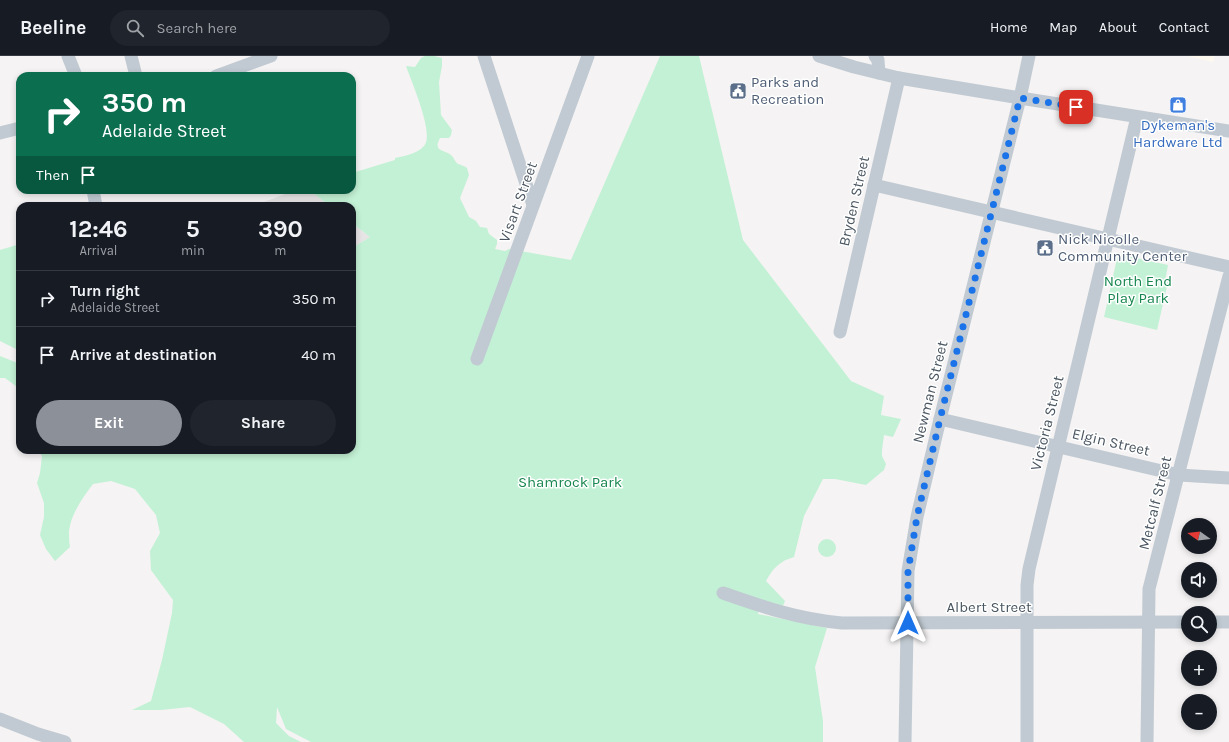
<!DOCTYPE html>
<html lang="en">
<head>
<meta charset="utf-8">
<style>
	:root { --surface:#171b24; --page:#20242c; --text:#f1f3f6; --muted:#9ea1a6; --line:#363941; --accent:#8c9099 }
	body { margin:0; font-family:Karla,sans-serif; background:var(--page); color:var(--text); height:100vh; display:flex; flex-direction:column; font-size:15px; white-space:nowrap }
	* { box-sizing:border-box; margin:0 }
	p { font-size:13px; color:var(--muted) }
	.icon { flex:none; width:22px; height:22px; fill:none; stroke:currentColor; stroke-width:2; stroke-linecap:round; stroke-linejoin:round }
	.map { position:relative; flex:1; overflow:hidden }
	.drawer { position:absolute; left:16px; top:146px; width:340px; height:252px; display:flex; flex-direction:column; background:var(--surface); border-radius:12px; box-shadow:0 2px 6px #0003 }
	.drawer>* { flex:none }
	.banner { position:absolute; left:16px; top:16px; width:340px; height:122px; border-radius:12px; box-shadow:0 2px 6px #0003; background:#0b6e4f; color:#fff; overflow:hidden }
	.needle { width:26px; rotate:284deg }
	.fabs { position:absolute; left:1181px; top:462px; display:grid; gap:8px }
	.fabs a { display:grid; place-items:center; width:36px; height:36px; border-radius:50%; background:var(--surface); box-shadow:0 2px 6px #0003; font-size:20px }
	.pin { position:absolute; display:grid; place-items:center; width:34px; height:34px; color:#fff; margin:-17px; border-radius:8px; box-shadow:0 2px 6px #0006 }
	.me { position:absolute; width:44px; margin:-22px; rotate:0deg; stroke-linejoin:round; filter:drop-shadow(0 0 3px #0008) }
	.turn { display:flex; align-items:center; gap:14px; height:84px; padding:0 20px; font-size:18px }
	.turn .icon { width:52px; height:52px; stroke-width:2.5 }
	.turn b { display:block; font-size:28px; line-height:34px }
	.then { display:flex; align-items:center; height:38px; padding:0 20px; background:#0003; gap:8px; font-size:15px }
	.eta { display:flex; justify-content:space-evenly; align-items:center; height:68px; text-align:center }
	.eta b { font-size:24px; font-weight:700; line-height:28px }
	.button { display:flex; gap:8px; margin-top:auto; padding:8px 20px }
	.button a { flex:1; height:46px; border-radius:24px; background:var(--accent); color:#fff; font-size:16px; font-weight:700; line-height:46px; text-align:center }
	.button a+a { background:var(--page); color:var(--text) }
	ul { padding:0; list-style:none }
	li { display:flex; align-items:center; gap:12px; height:56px; padding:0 20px; border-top:1px solid var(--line) }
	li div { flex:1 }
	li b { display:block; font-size:15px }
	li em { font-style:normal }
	header { display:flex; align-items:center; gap:24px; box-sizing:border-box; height:56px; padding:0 20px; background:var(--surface); border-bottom:1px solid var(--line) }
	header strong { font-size:19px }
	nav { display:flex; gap:22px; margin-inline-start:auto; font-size:14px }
	.search { width:280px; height:36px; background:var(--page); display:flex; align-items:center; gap:10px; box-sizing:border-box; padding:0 14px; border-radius:22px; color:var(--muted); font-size:15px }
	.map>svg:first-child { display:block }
	.commercial { fill:#fdf9ef }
	.education { fill:#e6e4e5 }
	.green { fill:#c3f1d5 }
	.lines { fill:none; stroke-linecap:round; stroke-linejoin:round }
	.minor { stroke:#c1cad2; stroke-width:13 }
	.route { stroke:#1a73e8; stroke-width:7; stroke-dasharray:0 12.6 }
	.labels { text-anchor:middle; stroke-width:3; stroke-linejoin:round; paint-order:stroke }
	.service-label { font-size:15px; fill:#4e5e75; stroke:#fff; text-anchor:start }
	.shop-label { font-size:15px; fill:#366cbe; stroke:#fff }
	.street-label { font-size:15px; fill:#4a5661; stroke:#fff }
	.park-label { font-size:15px; fill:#17864f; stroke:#fff }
</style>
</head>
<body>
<header>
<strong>Beeline</strong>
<div class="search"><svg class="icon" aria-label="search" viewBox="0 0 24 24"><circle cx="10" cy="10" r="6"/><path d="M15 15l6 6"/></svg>Search here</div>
<nav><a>Home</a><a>Map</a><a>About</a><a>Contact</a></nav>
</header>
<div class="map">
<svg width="1229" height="686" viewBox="0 0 1229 686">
	<rect width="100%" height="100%" fill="#f5f3f3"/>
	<polygon class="commercial" points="1188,0 1215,0 1213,6"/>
	<g class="education">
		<polygon points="296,134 309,134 330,150 253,150"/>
		<polygon points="352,167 370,181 352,192"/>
	</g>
	<g class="green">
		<path d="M425,0H434L442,2V10L439,26L441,59L452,74L451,79L449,82H440C432,97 446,93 452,100C454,102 455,106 458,108C461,109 465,110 467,112L469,119L460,142L469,161L476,165L480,171L487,172L489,178L497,184V188L495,193L505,195L509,193L571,204L660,0H699L743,184L851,325L884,340L881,359L901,363L893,381L884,379L882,394V400L886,408L884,414L866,429L835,423H823L804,460L794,501C780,505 773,512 766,525L785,545L782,552L760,546L758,558L827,572L815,611L823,665V686H311L286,673L277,651L276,667L289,680L301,686H244L224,668L190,651L161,654H132L151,645L162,604L172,557L173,544L151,514L150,495L160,477L156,459L135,433L111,425L93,428C83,441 71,458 69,475C69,480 69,486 70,491L55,505L46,493L40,479L44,461V447L37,427L40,417L42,400L38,394H352V192L370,181L352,167V150H330L309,134H352V117L395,104V102C404,100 417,98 424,90C435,78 411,25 406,10L415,11L421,2Z"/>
		<polygon points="20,188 20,295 0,285 0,194"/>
		<polygon points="1118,198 1168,209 1165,225 1168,226 1157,274 1104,261"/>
		<polygon points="0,300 20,308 20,333 5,322 0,322"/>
		<circle cx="827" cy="492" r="9"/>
	</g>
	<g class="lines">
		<g class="minor">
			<polyline points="68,0 76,20"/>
			<polyline points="131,0 136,20"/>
			<polyline points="484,0 533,149"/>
			<polyline points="819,0 854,11 899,22 1020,42 1229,75"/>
			<polyline points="875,0 878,4 879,17"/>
			<polyline points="216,20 271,0"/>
			<polyline points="0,77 20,72"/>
			<polyline points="874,129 1229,211"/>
			<polyline points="93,134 96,150"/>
			<polyline points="840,276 899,22"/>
			<polyline points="477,303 588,0"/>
			<polyline points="940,363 1179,419 1229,422"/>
			<path d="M723,537C763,551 798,563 842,567L1188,566"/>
			<polyline points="1210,566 1229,566"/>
			<polyline points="0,663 38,678 65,686"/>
			<polyline points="905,686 908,515 917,461 940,363 1020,42 1029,0"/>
			<polyline points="1027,686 1027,529 1029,513 1137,61"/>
			<polyline points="1147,686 1149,533 1229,220"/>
		</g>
	</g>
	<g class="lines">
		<polyline class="route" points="908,567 908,515 917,461 940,363 1020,42 1076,51"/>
	</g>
	<defs>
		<g id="civic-square" transform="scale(0.9)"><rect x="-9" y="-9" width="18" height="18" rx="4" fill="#5c6f8a" stroke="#fff"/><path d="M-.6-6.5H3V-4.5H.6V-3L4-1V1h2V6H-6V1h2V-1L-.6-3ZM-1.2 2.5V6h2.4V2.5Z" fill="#fff"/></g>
		<g id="shop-square" transform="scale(0.9)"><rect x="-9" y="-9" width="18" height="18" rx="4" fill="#3f7fe0" stroke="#fff"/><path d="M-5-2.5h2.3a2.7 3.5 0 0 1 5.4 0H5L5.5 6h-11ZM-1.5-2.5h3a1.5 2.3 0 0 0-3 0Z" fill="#fff"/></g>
	</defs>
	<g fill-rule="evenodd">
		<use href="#civic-square" x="738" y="35"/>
		<use href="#shop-square" x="1178" y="49"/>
		<use href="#civic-square" x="1045" y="192"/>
	</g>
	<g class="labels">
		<g class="service-label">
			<text x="751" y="31">Parks and<tspan x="751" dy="17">Recreation</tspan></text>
			<text x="1058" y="188">Nick Nicolle<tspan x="1058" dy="17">Community Center</tspan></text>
		</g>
		<g class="shop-label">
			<text x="1178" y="74">Dykeman's<tspan x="1178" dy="17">Hardware Ltd</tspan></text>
		</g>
		<g class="street-label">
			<text transform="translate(854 145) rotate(-77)" y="5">Bryden Street</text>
			<text transform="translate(518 146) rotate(-70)" y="5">Visart Street</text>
			<text transform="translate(930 336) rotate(-76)" y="5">Newman Street</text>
			<text transform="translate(1047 367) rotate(-76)" y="5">Victoria Street</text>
			<text transform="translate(1111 386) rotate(13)" y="5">Elgin Street</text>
			<text transform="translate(1155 447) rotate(-76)" y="5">Metcalf Street</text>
			<text x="989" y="556">Albert Street</text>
		</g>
		<g class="park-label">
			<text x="1138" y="230">North End<tspan x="1138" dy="17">Play Park</tspan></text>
			<text x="570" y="431">Shamrock Park</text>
		</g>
	</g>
</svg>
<div class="fabs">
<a><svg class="needle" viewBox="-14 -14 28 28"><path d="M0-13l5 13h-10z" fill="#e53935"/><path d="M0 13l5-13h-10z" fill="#9ea1a6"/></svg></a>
<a><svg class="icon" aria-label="sound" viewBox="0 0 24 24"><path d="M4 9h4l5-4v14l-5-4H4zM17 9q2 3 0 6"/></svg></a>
<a><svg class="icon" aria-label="search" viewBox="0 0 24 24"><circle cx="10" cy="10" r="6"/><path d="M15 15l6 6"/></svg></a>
<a>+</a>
<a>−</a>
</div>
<div class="pin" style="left:1076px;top:51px;background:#d93025"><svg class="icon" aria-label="arrive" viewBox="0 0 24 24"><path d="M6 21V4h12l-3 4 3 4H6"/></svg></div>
<svg class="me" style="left:908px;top:567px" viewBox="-20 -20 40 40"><path d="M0-17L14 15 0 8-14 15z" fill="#1a73e8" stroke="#fff" stroke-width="4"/></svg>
<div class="banner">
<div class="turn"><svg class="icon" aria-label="right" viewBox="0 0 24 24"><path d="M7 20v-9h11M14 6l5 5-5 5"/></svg><div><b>350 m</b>Adelaide Street</div></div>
<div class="then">Then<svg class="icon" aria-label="arrive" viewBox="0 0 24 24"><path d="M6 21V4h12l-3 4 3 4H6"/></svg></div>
</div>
<section class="drawer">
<div class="eta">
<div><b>12:46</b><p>Arrival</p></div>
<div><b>5</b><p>min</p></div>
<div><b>390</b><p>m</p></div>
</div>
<ul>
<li><svg class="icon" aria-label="right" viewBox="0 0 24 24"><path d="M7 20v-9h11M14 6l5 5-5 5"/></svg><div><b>Turn right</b><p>Adelaide Street</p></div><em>350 m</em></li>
<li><svg class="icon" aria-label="arrive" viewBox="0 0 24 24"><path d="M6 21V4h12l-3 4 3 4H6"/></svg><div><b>Arrive at destination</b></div><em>40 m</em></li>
</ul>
<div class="button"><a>Exit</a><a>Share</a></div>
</section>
</div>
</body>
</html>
